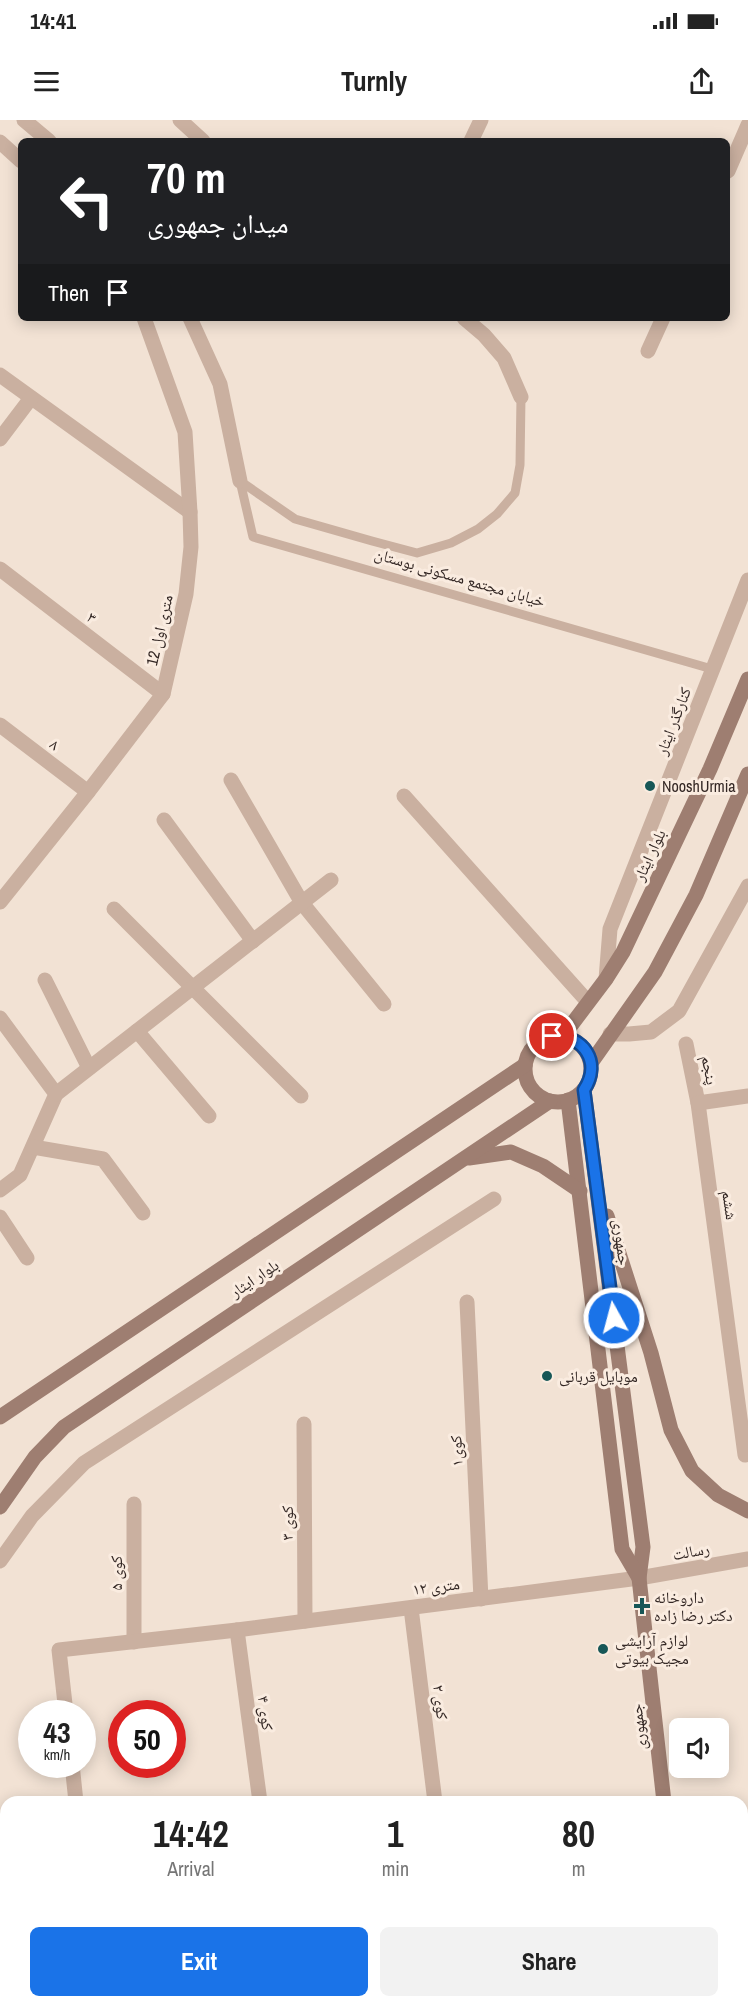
<!DOCTYPE html>
<html lang="en">
<head>
<meta charset="utf-8">
<style>
	:root { --surface:#fff; --page:#f2f2f2; --text:#222; --muted:#767676; --accent:#1a73e8 }
	body { margin:0; font-family:"Archivo Narrow","Noto Naskh Arabic",sans-serif; background:var(--page); color:var(--text); height:100vh; display:flex; flex-direction:column; font-size:22px; white-space:nowrap }
	* { box-sizing:border-box; margin:0 }
	p { font-size:20px; color:var(--muted) }
	.icon { flex:none; width:33px; height:33px; fill:none; stroke:currentColor; stroke-width:2; stroke-linecap:round; stroke-linejoin:round }
	.map { position:relative; flex:1; overflow:hidden }
	.panel { position:absolute; left:0px; top:1676px; width:748px; height:212px; display:flex; flex-direction:column; background:var(--surface); border-radius:18px 18px 0 0; box-shadow:0 3px 15px #0003 }
	.panel>* { flex:none }
	.guide { position:absolute; left:18px; top:18px; width:712px; height:183px; border-radius:9px; box-shadow:0 3px 15px #0003; background:#202124; color:#fff; overflow:hidden }
	.fabs { position:absolute; left:669px; top:1598px; display:grid; gap:12px }
	.fabs a { display:grid; place-items:center; width:60px; height:60px; border-radius:9px; background:var(--surface); box-shadow:0 3px 15px #0003; font-size:30px }
	.speed { position:absolute; left:18px; top:1580px; display:flex; gap:12px; font-size:30px; font-weight:700; text-align:center }
	.speed>* { display:grid; place-content:center; width:78px; height:78px; border-radius:50%; background:var(--surface); box-shadow:0 3px 15px #0003; line-height:1 }
	.speed small { font-size:15px; font-weight:400 }
	.speed .limit { border:9px solid #d22; background:#fff; color:#111 }
	.pin { position:absolute; display:grid; place-items:center; width:51px; height:51px; color:#fff; margin:-26px; border:3px solid #fff; border-radius:50%; box-shadow:0 2px 6px #0007 }
	.me { position:absolute; width:66px; margin:-33px; rotate:353deg; stroke-linejoin:round; filter:drop-shadow(0 0 4px #0008) }
	.turn { display:flex; align-items:center; gap:21px; height:126px; padding:0 30px; font-size:27px }
	.turn .icon { width:78px; height:78px; stroke-width:2.5 }
	.turn b { display:block; font-size:42px; line-height:51px }
	.then { display:flex; align-items:center; height:57px; padding:0 30px; background:#0003; gap:12px; font-size:22px }
	.eta { display:flex; justify-content:space-evenly; align-items:center; height:102px; text-align:center }
	.eta b { font-size:36px; font-weight:800; line-height:42px }
	.cta { display:flex; gap:12px; margin-top:auto; padding:12px 30px }
	.cta a { flex:1; height:69px; border-radius:9px; background:var(--accent); color:#fff; font-size:24px; font-weight:800; line-height:69px; text-align:center }
	.cta a+a { background:var(--page); color:var(--text) }
	.status { display:flex; justify-content:space-between; align-items:center; height:42px; padding:0 30px; background:var(--surface); direction:ltr }
	.status svg { height:16px; fill:currentColor }
	header { display:flex; justify-content:space-between; align-items:center; height:78px; padding:0 30px; background:var(--surface); font-size:27px; font-weight:800 }
	.map>svg:first-child { display:block }
	.lines { fill:none; stroke-linecap:round; stroke-linejoin:round }
	.service { stroke:#cab0a0; stroke-width:9 }
	.minor { stroke:#cab0a0; stroke-width:15 }
	.tertiary { stroke:#cab0a0; stroke-width:15 }
	.secondary { stroke:#9e7e71; stroke-width:15 }
	.route-casing { stroke:#114b97; stroke-width:15 }
	.route { stroke:#1a73e8; stroke-width:10 }
	.poi-dot { fill:#175757; stroke:#faece0; stroke-width:2 }
	.labels { text-anchor:middle; stroke-width:6; stroke-linejoin:round; paint-order:stroke }
	.street-label { font-size:16px; fill:#332724; stroke:#faece0 }
	.poi-label { font-size:16px; fill:#332724; stroke:#faece0; text-anchor:start }
</style>
</head>
<body>
<div class="status"><b>14:41</b><svg viewBox="0 0 49 12"><path d="M0 12V9h3v3zM5 12V6h3v6zM10 12V3h3v9zM15 12V0h3v12zM26 1h20v11H26zM47 4h2v5h-2z"/></svg></div>
<header><svg class="icon" aria-label="menu" viewBox="0 0 24 24"><path d="M4 6h16M4 12h16M4 18h16"/></svg>Turnly<svg class="icon" aria-label="share" viewBox="0 0 24 24"><path d="M12 15V3M7 8l5-5 5 5M5 13v7h14v-7"/></svg></header>
<div class="map">
<svg width="748" height="1886" viewBox="0 0 748 1886">
	<rect width="100%" height="100%" fill="#f2e2d4"/>
	<g class="lines">
		<g class="service">
			<polyline points="240,361 253,417 712,549"/>
			<polyline points="240,361 295,399 372,421 417,433 451,423 478,409 497,394 515,373 520,345 521,277"/>
		</g>
		<g class="minor">
			<polyline points="24,0 49,21"/>
			<polyline points="180,0 203,21"/>
			<polyline points="471,21 481,0"/>
			<polyline points="0,22 21,41"/>
			<polyline points="728,51 748,5"/>
			<polyline points="190,198 220,264 240,361"/>
			<polyline points="464,198 484,215 504,238 521,277"/>
			<polyline points="648,231 663,198"/>
			<polyline points="0,255 190,392"/>
			<polyline points="0,319 31,278"/>
			<polyline points="0,449 163,574"/>
			<polyline points="0,605 88,672"/>
			<polyline points="231,660 302,783 384,884"/>
			<polyline points="404,676 588,882"/>
			<polyline points="164,700 253,821"/>
			<polyline points="0,782 88,672 163,574 186,474 191,427 190,392 185,312 144,198"/>
			<polyline points="114,789 301,976"/>
			<polyline points="45,860 89,948"/>
			<polyline points="0,898 56,974 20,1055 0,1070"/>
			<polyline points="137,911 209,996"/>
			<polyline points="686,924 698,983 745,1335"/>
			<polyline points="56,974 331,760"/>
			<polyline points="33,1027 103,1039 143,1093"/>
			<polyline points="0,1097 27,1138"/>
			<polyline points="467,1182 481,1479"/>
			<polyline points="304,1304 305,1501"/>
			<polyline points="0,1441 32,1396 84,1343 494,1079"/>
			<polyline points="411,1488 435,1682"/>
			<polyline points="237,1510 260,1682"/>
			<polyline points="134,1522 134,1384"/>
			<polyline points="66,1593 59,1530 237,1510 639,1458"/>
			<polyline points="72,1644 76,1682"/>
			<polyline points="99,1881 100,1886"/>
			<polyline points="288,1881 288,1886"/>
			<polyline points="460,1881 460,1886"/>
		</g>
		<g class="tertiary">
			<polyline points="606,859 610,809 748,460"/>
			<polyline points="610,914 629,914 651,912 679,891 748,766"/>
			<polyline points="698,983 748,976"/>
			<polyline points="639,1458 748,1439"/>
		</g>
		<g class="secondary">
			<polyline points="563,916 606,859 623,832 710,649 748,559"/>
			<circle cx="558" cy="949" r="33"/>
			<polyline points="591,943 655,852 696,775 748,654"/>
			<polyline points="584,970 643,1427 639,1458 664,1682"/>
			<polyline points="568,980 622,1429 639,1458"/>
			<polyline points="469,1038 511,1032 543,1046 580,1071"/>
			<polyline points="607,1096 651,1233 671,1310 692,1351 718,1375 748,1391"/>
			<polyline points="0,1297 525,945"/>
			<polyline points="0,1387 35,1337 64,1307 550,981"/>
			<polyline points="686,1881 687,1886"/>
		</g>
	</g>
	<g class="lines">
		<g class="route-casing">
			<path id="route" d="M552,916C584,915 602,942 584,970L614,1198"/>
		</g>
		<use href="#route" class="route"/>
	</g>
	<g class="poi-dot">
		<circle cx="650" cy="666" r="6"/>
		<circle cx="547" cy="1256" r="6"/>
		<path d="M639 1477h6v6h6v6h-6v6h-6v-6h-6v-6h6z"/>
		<circle cx="603" cy="1529" r="6"/>
	</g>
	<g class="labels">
		<g class="street-label">
			<text transform="translate(460 457) rotate(16)" y="6">خیابان مجتمع مسکونی بوستان</text>
			<text transform="translate(92 497) rotate(37)" y="6">۳</text>
			<text transform="translate(159 510) rotate(-77)" y="6">12 متری اول</text>
			<text transform="translate(673 601) rotate(-69)" y="6">کنارگذر ایثار</text>
			<text transform="translate(55 624) rotate(37)" y="6">۸</text>
			<text transform="translate(649 735) rotate(-65)" y="6">بلوار ایثار</text>
			<text transform="translate(710 950) rotate(79)" y="6">پنجم</text>
			<text transform="translate(730 1085) rotate(82)" y="6">ششم</text>
			<text transform="translate(622 1122) rotate(83)" y="6">جمهوری</text>
			<text transform="translate(254 1158) rotate(-34)" y="6">بلوار ایثار</text>
			<text transform="translate(456 1331) rotate(-93)" y="6">کوی۱</text>
			<text transform="translate(287 1403) rotate(-90)" y="6">کوی ۳</text>
			<text transform="translate(691 1431) rotate(-10)" y="6">رسالت</text>
			<text transform="translate(116 1453) rotate(-90)" y="6">کوی ۵</text>
			<text transform="translate(436 1466) rotate(-7)" y="6">۱۲ متری</text>
			<text transform="translate(441 1582) rotate(83)" y="6">کوی ۲</text>
			<text transform="translate(266 1593) rotate(82)" y="6">کوی ۴</text>
			<text transform="translate(638 1607) rotate(-96)" y="6">جمهوری</text>
		</g>
		<g class="poi-label">
			<text x="662" y="672">NooshUrmia</text>
			<text x="559" y="1262">موبایل قربانی</text>
			<text x="654" y="1483">داروخانه<tspan x="654" dy="18">دکتر رضا زاده</tspan></text>
			<text x="615" y="1526">لوازم آرایشی<tspan x="615" dy="18">مجیک بیوتی</tspan></text>
		</g>
	</g>
</svg>
<div class="fabs">
<a><svg class="icon" aria-label="sound" viewBox="0 0 24 24"><path d="M4 9h4l5-4v14l-5-4H4zM17 9q2 3 0 6"/></svg></a>
</div>
<div class="speed"><div>43<small>km/h</small></div><div class="limit">50</div></div>
<div class="pin" style="left:552px;top:916px;background:#d93025"><svg class="icon" aria-label="arrive" viewBox="0 0 24 24"><path d="M6 21V4h12l-3 4 3 4H6"/></svg></div>
<svg class="me" style="left:614px;top:1198px" viewBox="-20 -20 40 40"><circle r="17" fill="#1a73e8" stroke="#fff" stroke-width="3"/><path d="M0-11L8 9 0 5-8 9z" fill="#fff"/></svg>
<div class="guide">
<div class="turn"><svg class="icon" aria-label="left" viewBox="0 0 24 24"><path d="M17 20v-9H6M10 6l-5 5 5 5"/></svg><div><b>70 m</b>میدان جمهوری</div></div>
<div class="then">Then<svg class="icon" aria-label="arrive" viewBox="0 0 24 24"><path d="M6 21V4h12l-3 4 3 4H6"/></svg></div>
</div>
<section class="panel">
<div class="eta">
<div><b>14:42</b><p>Arrival</p></div>
<div><b>1</b><p>min</p></div>
<div><b>80</b><p>m</p></div>
</div>
<div class="cta"><a>Exit</a><a>Share</a></div>
</section>
</div>
</body>
</html>
